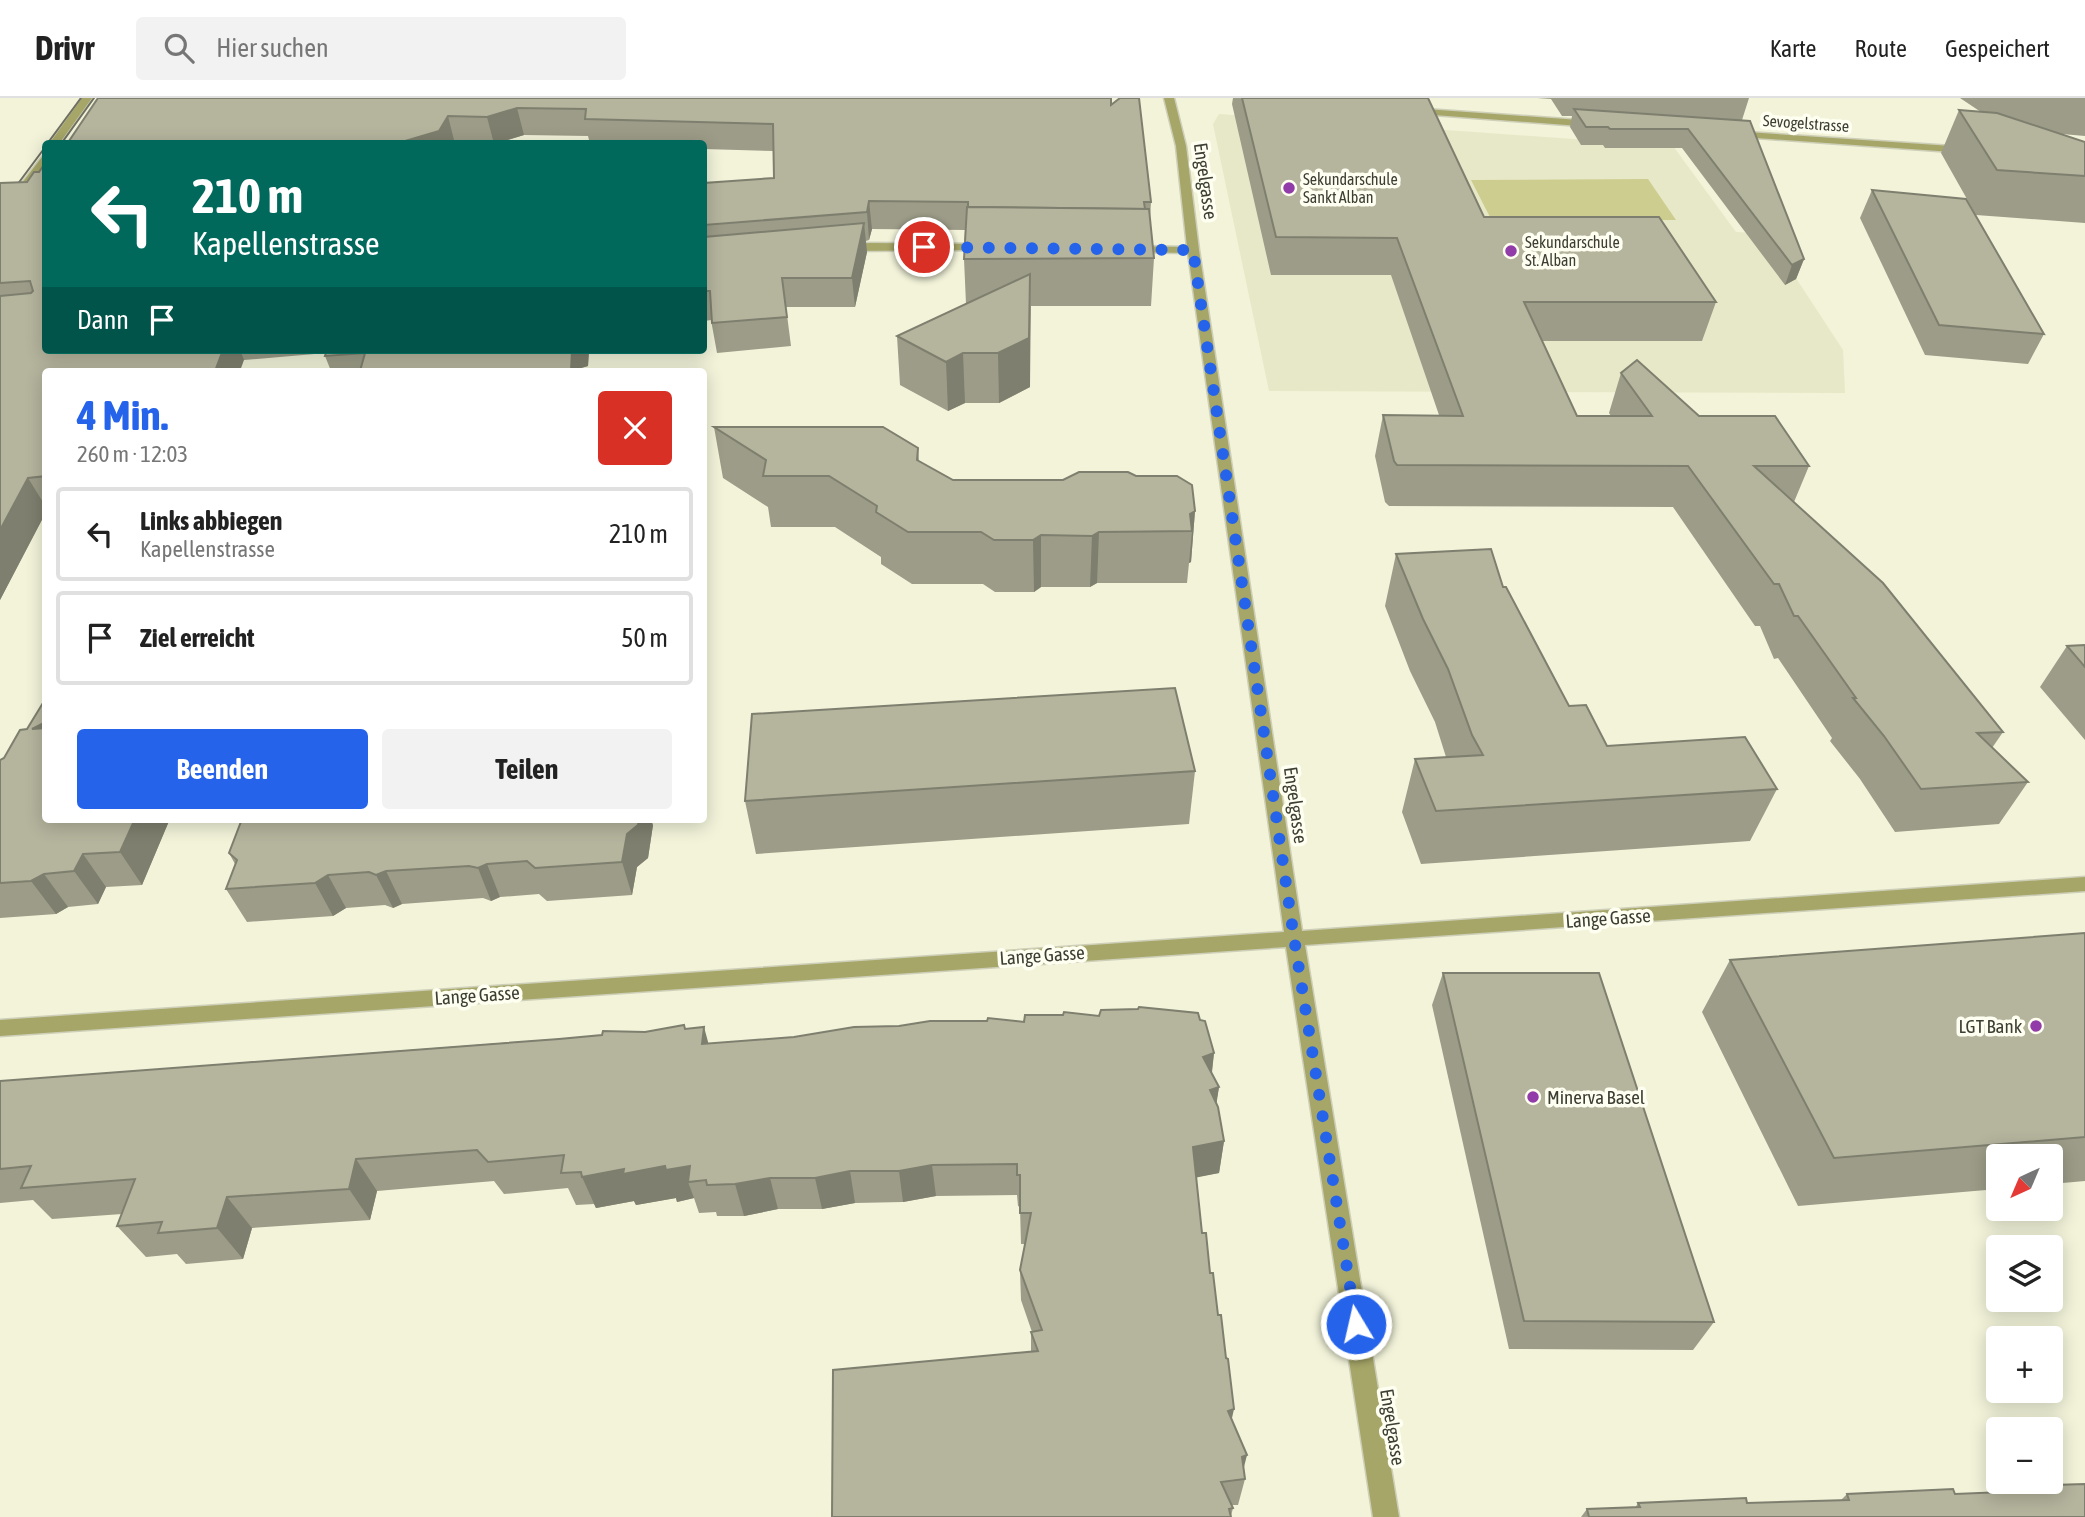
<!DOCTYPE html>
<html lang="de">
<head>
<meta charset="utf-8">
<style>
	:root { --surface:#fff; --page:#f2f2f2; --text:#222; --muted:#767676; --line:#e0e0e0; --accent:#2563eb }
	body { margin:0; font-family:"Asap Condensed",sans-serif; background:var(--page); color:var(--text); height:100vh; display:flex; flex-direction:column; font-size:26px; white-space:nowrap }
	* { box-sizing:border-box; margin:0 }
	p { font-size:23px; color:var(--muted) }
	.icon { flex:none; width:38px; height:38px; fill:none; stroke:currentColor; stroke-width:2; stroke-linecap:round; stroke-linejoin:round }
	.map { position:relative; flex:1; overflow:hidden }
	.panel { position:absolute; left:42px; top:270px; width:665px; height:455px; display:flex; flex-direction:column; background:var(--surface); border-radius:7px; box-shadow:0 4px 18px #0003 }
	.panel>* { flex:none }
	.top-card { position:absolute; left:42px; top:42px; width:665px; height:214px; border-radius:7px; box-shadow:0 4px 18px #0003; background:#00695c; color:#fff; overflow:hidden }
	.needle { width:46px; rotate:224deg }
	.controls { position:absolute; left:1986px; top:1046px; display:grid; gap:14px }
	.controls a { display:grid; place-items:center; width:77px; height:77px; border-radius:7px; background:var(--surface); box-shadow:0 4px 18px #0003; font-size:35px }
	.pin { position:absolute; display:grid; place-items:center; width:60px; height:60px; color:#fff; margin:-30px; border:4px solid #fff; border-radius:50%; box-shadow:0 2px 7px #0007 }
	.me { position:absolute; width:77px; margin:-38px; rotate:351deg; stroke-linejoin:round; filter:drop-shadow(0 0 5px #0008) }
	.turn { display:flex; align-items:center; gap:24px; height:147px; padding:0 35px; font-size:32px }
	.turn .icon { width:91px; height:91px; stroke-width:2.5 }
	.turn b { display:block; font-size:49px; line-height:60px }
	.then { display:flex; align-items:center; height:66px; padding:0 35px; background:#0003; gap:14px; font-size:26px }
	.round { display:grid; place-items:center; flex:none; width:74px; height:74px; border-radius:7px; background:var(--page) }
	.head { display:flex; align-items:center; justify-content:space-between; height:119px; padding:0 35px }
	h1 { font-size:42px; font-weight:700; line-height:52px; color:var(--accent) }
	.primary-button { display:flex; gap:14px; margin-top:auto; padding:14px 35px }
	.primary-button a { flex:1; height:80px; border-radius:7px; background:var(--accent); color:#fff; font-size:28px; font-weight:700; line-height:80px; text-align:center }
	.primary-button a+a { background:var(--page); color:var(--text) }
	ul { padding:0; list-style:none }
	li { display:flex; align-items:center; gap:21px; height:94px; margin:0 14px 10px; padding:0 21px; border:4px solid var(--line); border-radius:7px }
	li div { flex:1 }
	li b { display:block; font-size:26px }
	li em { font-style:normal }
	header { display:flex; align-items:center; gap:42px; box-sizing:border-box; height:98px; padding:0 35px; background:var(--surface); border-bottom:2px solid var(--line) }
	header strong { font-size:33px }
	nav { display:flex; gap:38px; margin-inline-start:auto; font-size:24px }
	.search { width:490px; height:63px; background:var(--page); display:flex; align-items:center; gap:18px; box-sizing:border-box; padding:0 24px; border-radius:7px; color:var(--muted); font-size:26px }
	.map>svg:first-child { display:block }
	.built { fill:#e7e8c7 }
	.green { fill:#cdcd8f }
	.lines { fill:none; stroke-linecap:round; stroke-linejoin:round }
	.minor-casing { stroke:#cecfb8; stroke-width:3 }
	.tertiary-casing { stroke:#cecfb8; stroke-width:3 }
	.minor { fill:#a6a668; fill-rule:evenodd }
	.tertiary { fill:#a6a668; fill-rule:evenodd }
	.tram { stroke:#6f7062; stroke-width:2 }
	.wall { fill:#9c9c88 }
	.shaded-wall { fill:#7f7f6f }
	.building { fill:#b5b59e; stroke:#7f7f6f; stroke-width:2 }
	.route { stroke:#2563eb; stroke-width:12; stroke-dasharray:0 21.6 }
	.poi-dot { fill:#923ca9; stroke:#fefff0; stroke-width:2.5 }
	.labels { text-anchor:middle; stroke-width:7; stroke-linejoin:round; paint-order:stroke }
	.far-street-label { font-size:16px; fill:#3d3e34; stroke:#fefff0 }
	.far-poi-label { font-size:16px; fill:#3d3e34; stroke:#fefff0; text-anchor:start }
	.street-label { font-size:19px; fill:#3d3e34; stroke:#fefff0 }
	.poi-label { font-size:19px; fill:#3d3e34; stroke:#fefff0; text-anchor:end }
</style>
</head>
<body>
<header>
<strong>Drivr</strong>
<div class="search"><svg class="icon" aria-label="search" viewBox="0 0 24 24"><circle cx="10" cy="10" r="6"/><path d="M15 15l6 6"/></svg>Hier suchen</div>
<nav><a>Karte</a><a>Route</a><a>Gespeichert</a></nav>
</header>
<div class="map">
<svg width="2085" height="1419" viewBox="0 0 2085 1419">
	<rect width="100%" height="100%" fill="#f2f3d9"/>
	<polygon class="built" points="1219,16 1673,48 1736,134 1776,136 1790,171 1843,252 1845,295 1269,293 1213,26"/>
	<polygon class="green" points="1648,81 1676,122 1492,123 1471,82"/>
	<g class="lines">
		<g class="minor-casing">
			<g id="minor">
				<polygon points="1164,0 1174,0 1186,48 1199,152 1302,833 2085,779 2085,793 1305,847 1399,1419 1373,1419 1286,849 0,938 0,922 1284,834 1188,155 1130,154 1124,151 1130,148 1187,149 1176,48"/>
				<polygon points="1411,10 1593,23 1598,26 1593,29 1408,15 1408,11"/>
				<polygon points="1732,33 1966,49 1971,52 1966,55 1729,38 1729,34"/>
				<polygon points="870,145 986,146 992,149 986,152 843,153 837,150 843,147"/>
			</g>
		</g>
		<g class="tertiary-casing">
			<g id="tertiary">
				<polygon points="82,0 92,0 59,46 49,46"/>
				<polygon points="46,54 46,65 4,122 0,123 0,113"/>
			</g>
		</g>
		<use href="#minor" class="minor"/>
		<use href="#tertiary" class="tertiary"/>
		<g class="tram">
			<polyline points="47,46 81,0"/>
			<polyline points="61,46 94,0"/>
			<polyline points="0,110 46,48"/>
		</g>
	</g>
	<g class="wall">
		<polygon points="98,0 1111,7 1151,104 1150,120 1154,160 1151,208 1031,208 1030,289 999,305 965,305 948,313 900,287 897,238 966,206 964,161 965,132 872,131 869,142 866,143 867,154 855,209 786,209 791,248 717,255 711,222 704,223 704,85 774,80 773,53 704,51 704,46 590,46 588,38 524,37 495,46 67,46"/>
		<polygon points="1233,0 1428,0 1484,119 1716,204 1702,243 1542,243 1577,318 1611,318 1609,315 1621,275 1699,318 1809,368 1794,404 2003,634 1992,650 2028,684 1999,726 1895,734 1860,681 1830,643 1832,640 1778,560 1774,561 1760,528 1755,528 1673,409 1389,408 1385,404 1375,358 1383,317 1439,317 1391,177 1271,177 1232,6"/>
		<polygon points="1537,0 1749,0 1742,22 1804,161 1796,181 1785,187 1682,50 1605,50 1603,47 1581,47 1570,29 1572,18 1562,18 1551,1"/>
		<polygon points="1960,0 2085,0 2085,38 2062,36 2085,44 2085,125 1976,117 1941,55 1959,12 1981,14"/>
		<polygon points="39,74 46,252 589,252 588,268 581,270 581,273 331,273 325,258 326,255 244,262 46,273 46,414 0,502 0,85 27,84"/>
		<polygon points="1872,92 2044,236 2028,266 1925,257 1860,120"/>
		<polygon points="714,329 918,350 919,363 953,382 1063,382 1136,378 1195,413 1191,464 1189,465 1187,485 1097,485 1090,489 1041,489 1034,494 995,494 983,486 912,486 881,466 881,459 835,429 771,429 768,409 723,380"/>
		<polygon points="1396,456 1503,489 1569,608 1607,648 1777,691 1750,743 1421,766 1402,714 1415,661 1446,659 1435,624 1410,573 1385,508"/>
		<polygon points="2085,547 2085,642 2040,589 2067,548"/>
		<polygon points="27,631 169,723 142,787 106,789 98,806 68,809 56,816 0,820 0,662 4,660"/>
		<polygon points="1195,673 1189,726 756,756 745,703"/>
		<polygon points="653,727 648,760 637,769 632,797 547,803 539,796 500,799 491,803 483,800 402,806 393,810 385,807 346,810 333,818 247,824 226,791 235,766 229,755"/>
		<polygon points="2085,835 2085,1083 2051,1086 2051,1059 1998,1059 1998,1091 1798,1108 1702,914 1730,862"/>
		<polygon points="1443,875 1714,1224 1693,1252 1509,1251 1432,907"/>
		<polygon points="1099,918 1200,922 1214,955 1212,975 1219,989 1216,1005 1224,1043 1219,1075 1196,1079 1202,1135 1218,1217 1232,1322 1245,1381 1238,1407 1232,1407 1233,1410 1231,1418 1031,1254 1031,1234 1032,1234 1021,1202 1020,1172 1025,1146 1021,1146 1020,1109 1018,1108 1017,1097 936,1098 903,1104 855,1105 822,1111 778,1111 744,1118 717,1118 716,1114 699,1115 694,1100 677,1104 676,1100 636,1107 634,1103 596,1110 594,1106 576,1107 568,1090 504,1096 494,1083 377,1093 370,1122 252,1130 243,1161 186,1166 177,1156 146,1159 117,1128 122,1116 52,1121 33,1102 0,1105 0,983 685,931 709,946 794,939 899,928 1024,924"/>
		<polygon points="2053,1387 2085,1419 1581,1419 1587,1411 1635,1410 1638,1405 1747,1405 1841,1402 1847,1396 1955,1396 2046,1392"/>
	</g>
	<g class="shaded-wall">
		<polygon points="517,10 524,37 494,46 487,19"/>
		<polygon points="448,18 455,46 395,46"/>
		<polygon points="869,103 872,131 869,142 867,114"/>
		<polygon points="864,125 867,154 855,209 852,180"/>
		<polygon points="1804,161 1796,181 1785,187 1792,167"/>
		<polygon points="1030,176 1030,289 999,305 998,255"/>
		<polygon points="223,252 240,252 244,262 240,273 215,273"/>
		<polygon points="572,252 589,252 588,268 581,270 581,273 571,273"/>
		<polygon points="963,255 965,305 948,313 946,264"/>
		<polygon points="28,380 46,409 46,414 0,502 0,432"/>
		<polygon points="1195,413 1191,464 1189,465 1192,433 1190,416"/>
		<polygon points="1099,434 1097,485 1090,489 1092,438"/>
		<polygon points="1041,437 1041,489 1034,494 1033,442"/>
		<polygon points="46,624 46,651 32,631"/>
		<polygon points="135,721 168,721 169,723 142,787 120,754"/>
		<polygon points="639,721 651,721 653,727 648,760 637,769 632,797 622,764 627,736"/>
		<polygon points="83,756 106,789 98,806 74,773"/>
		<polygon points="487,766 500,799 491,803 478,770"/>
		<polygon points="386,773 402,806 393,810 376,777"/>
		<polygon points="44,776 68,809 56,816 31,783"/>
		<polygon points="328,777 346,810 333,818 315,785"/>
		<polygon points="704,929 713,962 702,946"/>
		<polygon points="1214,955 1210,988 1203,959"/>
		<polygon points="1219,989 1214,1022 1210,992"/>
		<polygon points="1224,1043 1219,1075 1189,1081 1193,1049"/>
		<polygon points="356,1061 377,1093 370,1122 349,1091"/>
		<polygon points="932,1067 936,1098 903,1104 899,1073"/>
		<polygon points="665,1068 690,1068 688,1084 694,1100 677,1104 676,1100 636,1107 634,1103 596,1110 582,1079 624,1071"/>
		<polygon points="850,1073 855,1105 822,1111 815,1080"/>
		<polygon points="770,1080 778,1111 744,1118 735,1086"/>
		<polygon points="227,1099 252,1130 243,1161 217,1130"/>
		<polygon points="1234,1311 1228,1338 1228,1313"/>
		<polygon points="1247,1357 1241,1381 1242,1359"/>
	</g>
	<g class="building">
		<polygon points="98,0 1111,0 1111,7 1120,0 1139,0 1151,104 1144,104 1145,111 968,109 968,104 869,103 867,114 704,127 704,85 774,80 773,26 585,21 586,11 517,10 487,19 448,18 439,33 395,46 67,46"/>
		<polygon points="1242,0 1428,0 1484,119 1659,119 1716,204 1524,204 1577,318 1652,318 1621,275 1637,262 1699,318 1775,318 1809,368 1754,368 1883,485 2003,634 1977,635 2028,684 1921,691 1884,638 1853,600 1856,600 1798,518 1794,518 1779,486 1774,486 1688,368 1397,367 1394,363 1383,317 1463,318 1397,140 1276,139"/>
		<polygon points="1574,11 1750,23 1804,161 1792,167 1688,31 1610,31 1608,29 1586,29"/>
		<polygon points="1959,12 1997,15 2085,44 2085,78 1997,72"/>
		<polygon points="46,64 46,252 223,252 215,273 46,273 46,378 28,380 0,432 0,198 31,195 33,193 30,183 0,185 0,85 27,84 34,74 39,74"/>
		<polygon points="1872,92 1966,101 2044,236 1939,227"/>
		<polygon points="967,109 1149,111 1154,160 964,161"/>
		<polygon points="864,125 852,180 782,180 787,219 712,225 710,193 704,193 704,139"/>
		<polygon points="1030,176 1029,240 998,255 963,255 946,264 897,238"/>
		<polygon points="327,252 572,252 571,273 360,273 365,255 325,258"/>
		<polygon points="714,329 883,329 918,350 917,362 953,382 1063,382 1079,374 1128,374 1136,378 1177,378 1192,387 1195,413 1190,416 1192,433 1099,434 1092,438 1041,437 1033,442 994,442 981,434 908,434 876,414 877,408 829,378 763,378 766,362"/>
		<polygon points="1491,451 1503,489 1506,489 1569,608 1586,607 1607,648 1745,639 1777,691 1436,713 1415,661 1483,657 1472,637 1448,571 1423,521 1396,456"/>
		<polygon points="2085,547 2085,569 2067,548"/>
		<polygon points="1175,590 1195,673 745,703 752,616"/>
		<polygon points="46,600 46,624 32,631 46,630 46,721 135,721 120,754 83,756 74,773 44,776 31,783 0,785 0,662 4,660 20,632 27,631"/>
		<polygon points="242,721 639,721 638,727 627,736 622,764 535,770 527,763 487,766 478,770 469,768 386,773 376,777 369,774 328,777 315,785 226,791 237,762 229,755"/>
		<polygon points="2085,835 2085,1039 1834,1060 1730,862"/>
		<polygon points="1443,875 1599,875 1714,1224 1524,1223"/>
		<polygon points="1139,909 1198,915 1200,922 1205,923 1214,955 1203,959 1219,989 1210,992 1218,1009 1224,1043 1193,1049 1202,1135 1206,1135 1210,1175 1213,1175 1218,1217 1221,1217 1226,1260 1228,1261 1234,1311 1228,1313 1247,1357 1242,1359 1245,1381 1221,1384 1233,1410 1229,1411 1231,1419 832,1419 833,1272 1038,1253 1031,1234 1042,1232 1020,1172 1031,1115 1020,1115 1020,1077 1017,1077 1017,1066 932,1067 899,1073 850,1073 815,1080 770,1080 735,1086 707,1087 706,1082 688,1084 690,1068 666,1072 665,1068 623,1076 624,1071 582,1079 581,1074 561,1075 564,1057 488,1064 477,1052 356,1061 349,1091 227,1099 217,1130 158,1135 162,1124 117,1128 135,1081 21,1090 31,1068 0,1071 0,983 559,941 602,937 603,933 645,934 684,927 685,931 704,929 702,946 794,939 854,929 899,928 930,923 987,923 988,920 1024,924 1025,917 1063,917 1064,914 1099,918 1101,912 1138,911"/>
		<polygon points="2085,1386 2085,1419 1589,1419 1587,1411 1640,1409 1638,1405 1746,1400 1747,1405 1849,1402 1847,1396 1953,1391 1955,1396 2055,1392 2053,1387"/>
	</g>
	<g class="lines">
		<polyline class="route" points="924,149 1193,152 1294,840 1356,1226"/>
	</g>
	<g class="poi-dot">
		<circle cx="1289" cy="90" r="7"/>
		<circle cx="1511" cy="153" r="7"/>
		<circle cx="2036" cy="928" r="7"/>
		<circle cx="1533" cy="999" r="7"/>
	</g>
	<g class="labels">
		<g class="far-street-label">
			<text transform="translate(1806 25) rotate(4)" y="6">Sevogelstrasse</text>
		</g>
		<g class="far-poi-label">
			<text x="1303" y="87">Sekundarschule<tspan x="1303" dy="18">Sankt Alban</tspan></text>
			<text x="1525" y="150">Sekundarschule<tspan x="1525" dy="18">St. Alban</tspan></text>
		</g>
		<g class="street-label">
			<text transform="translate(1206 83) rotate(82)" y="7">Engelgasse</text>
			<text transform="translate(1296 707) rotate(82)" y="7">Engelgasse</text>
			<text transform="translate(1608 820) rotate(-4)" y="7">Lange Gasse</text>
			<text transform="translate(1042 857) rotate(-4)" y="7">Lange Gasse</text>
			<text transform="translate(477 897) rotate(-4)" y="7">Lange Gasse</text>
			<text transform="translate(1393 1329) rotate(81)" y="7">Engelgasse</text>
		</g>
		<g class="poi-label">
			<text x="2022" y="935">LGT Bank</text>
			<text x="1547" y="1006" text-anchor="start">Minerva Basel</text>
		</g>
	</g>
</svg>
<div class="controls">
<a><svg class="needle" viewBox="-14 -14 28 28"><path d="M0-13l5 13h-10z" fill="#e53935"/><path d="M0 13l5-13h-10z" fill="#767676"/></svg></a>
<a><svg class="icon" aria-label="layers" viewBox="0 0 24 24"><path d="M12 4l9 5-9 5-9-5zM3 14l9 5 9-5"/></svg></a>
<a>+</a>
<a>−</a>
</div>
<div class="pin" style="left:924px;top:149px;background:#d93025"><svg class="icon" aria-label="arrive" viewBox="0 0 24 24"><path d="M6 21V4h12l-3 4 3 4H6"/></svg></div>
<svg class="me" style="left:1356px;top:1226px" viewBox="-20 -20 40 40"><circle r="17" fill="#2563eb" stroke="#fff" stroke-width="3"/><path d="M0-11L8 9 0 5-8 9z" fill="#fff"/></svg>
<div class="top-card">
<div class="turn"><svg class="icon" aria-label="left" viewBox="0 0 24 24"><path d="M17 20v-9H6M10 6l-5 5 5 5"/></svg><div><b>210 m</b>Kapellenstrasse</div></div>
<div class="then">Dann<svg class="icon" aria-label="arrive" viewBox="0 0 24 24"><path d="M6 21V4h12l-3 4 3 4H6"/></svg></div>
</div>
<section class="panel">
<div class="head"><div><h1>4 Min.</h1><p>260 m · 12:03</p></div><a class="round" style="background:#d93025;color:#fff"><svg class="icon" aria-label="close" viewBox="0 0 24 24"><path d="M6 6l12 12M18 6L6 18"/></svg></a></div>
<ul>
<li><svg class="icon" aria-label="left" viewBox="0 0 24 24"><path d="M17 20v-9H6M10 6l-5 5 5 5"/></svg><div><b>Links abbiegen</b><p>Kapellenstrasse</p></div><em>210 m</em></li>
<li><svg class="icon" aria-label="arrive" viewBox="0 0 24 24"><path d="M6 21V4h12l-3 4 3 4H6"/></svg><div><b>Ziel erreicht</b></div><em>50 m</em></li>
</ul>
<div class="primary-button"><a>Beenden</a><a>Teilen</a></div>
</section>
</div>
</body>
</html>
